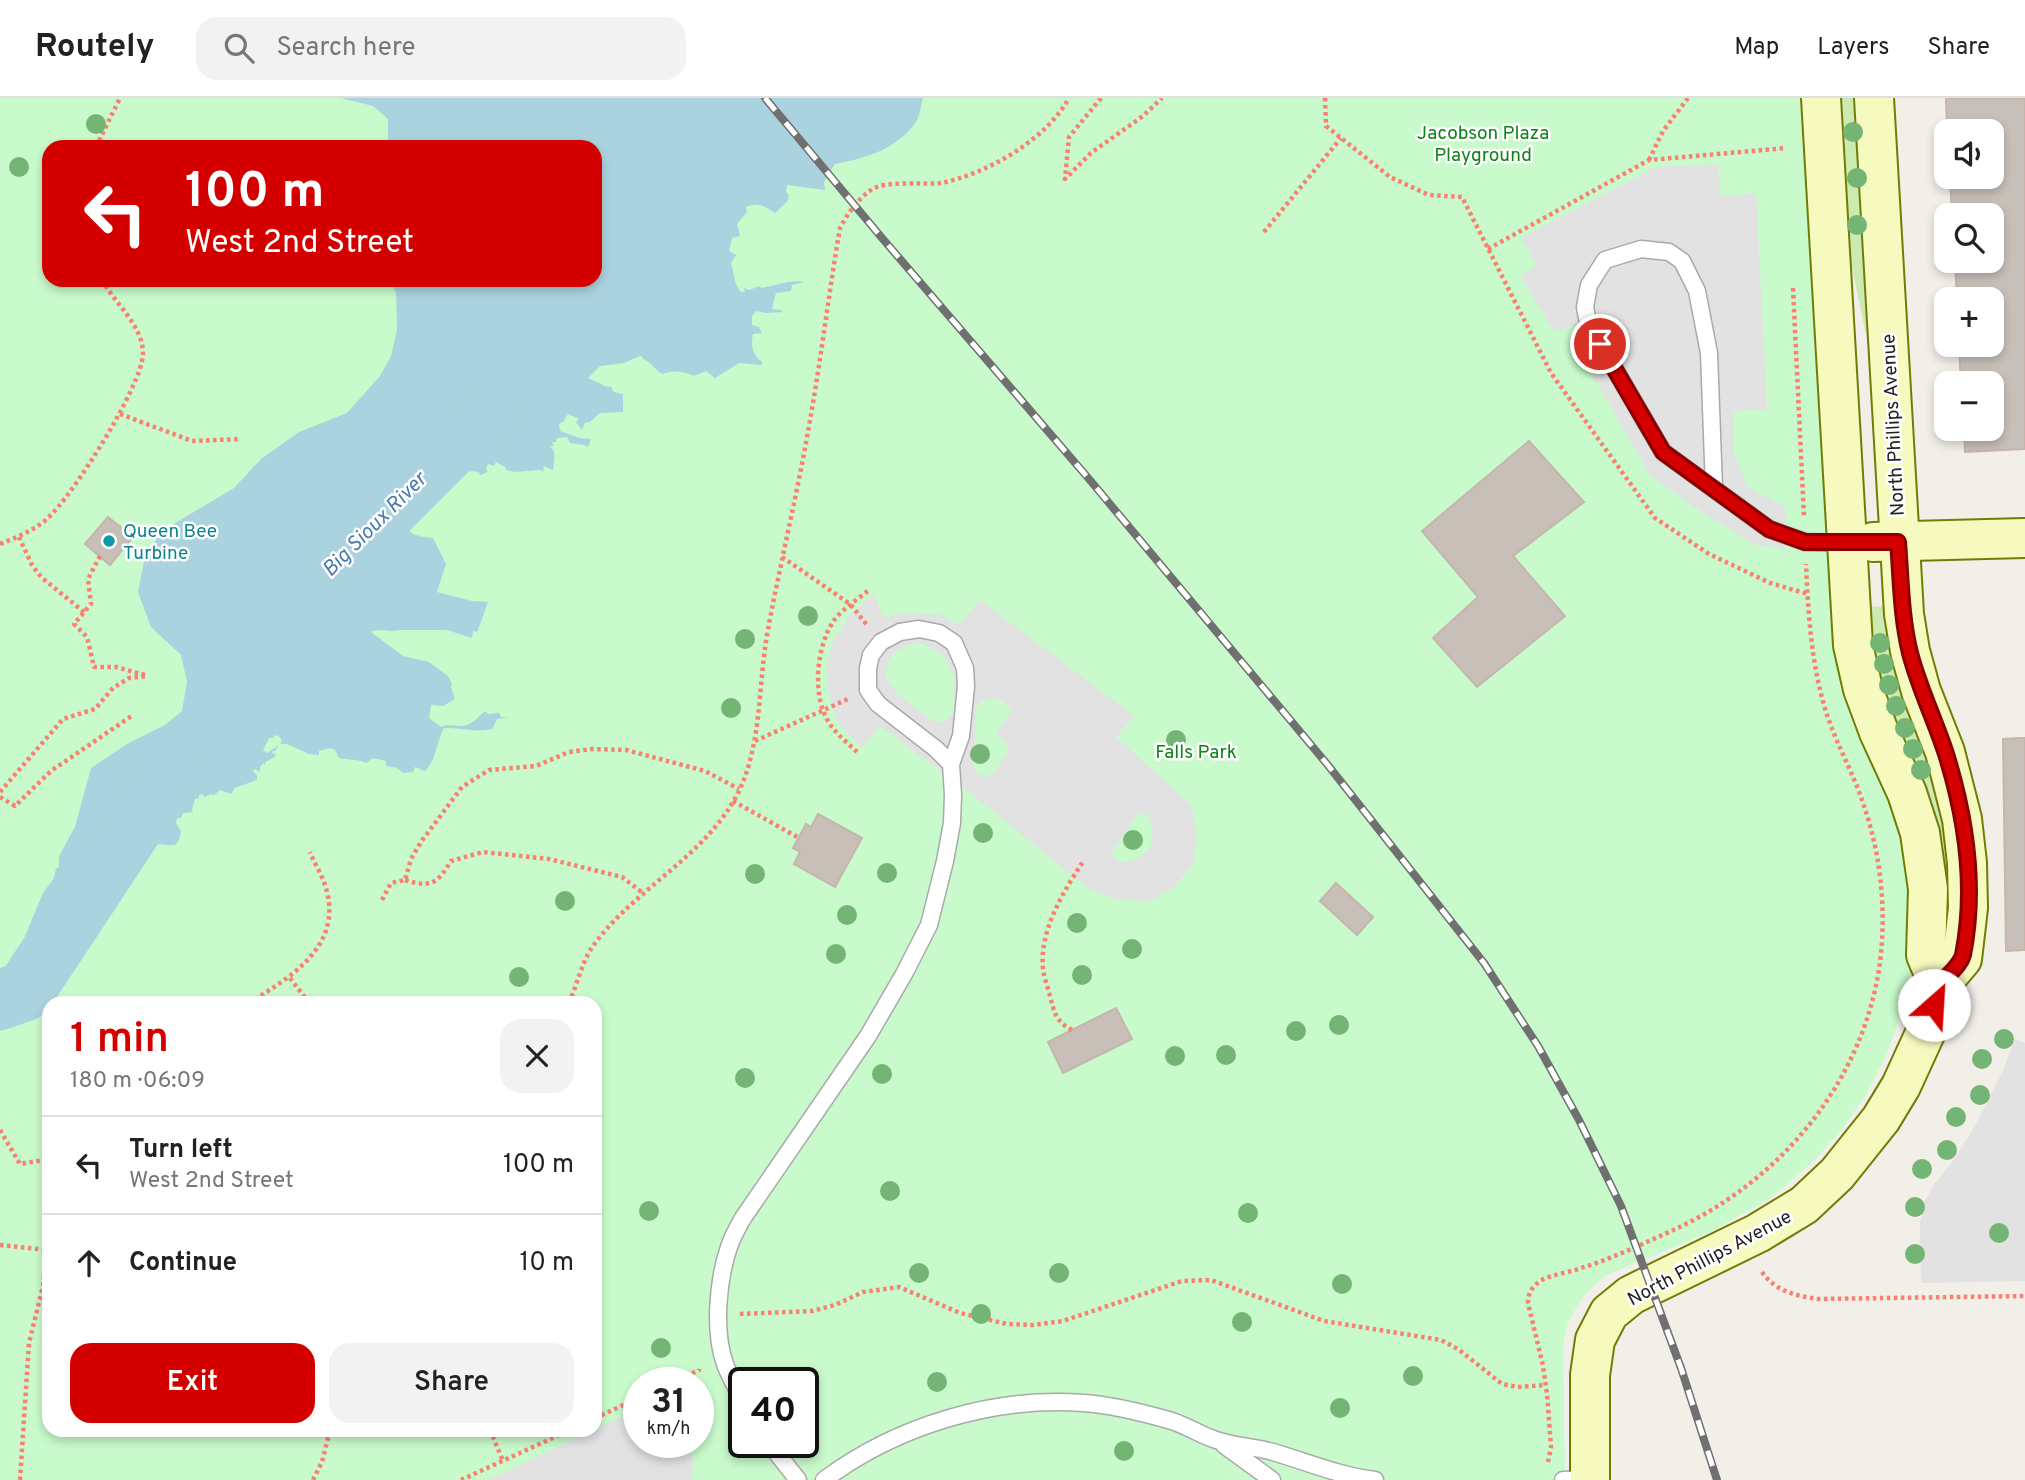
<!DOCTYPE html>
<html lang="en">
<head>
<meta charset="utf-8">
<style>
	:root { --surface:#fff; --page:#f2f2f2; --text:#222; --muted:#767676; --line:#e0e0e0; --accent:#d40000 }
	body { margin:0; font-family:Overpass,sans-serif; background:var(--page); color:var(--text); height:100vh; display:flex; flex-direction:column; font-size:26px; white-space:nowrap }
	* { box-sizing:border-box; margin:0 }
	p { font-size:23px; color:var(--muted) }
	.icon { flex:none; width:38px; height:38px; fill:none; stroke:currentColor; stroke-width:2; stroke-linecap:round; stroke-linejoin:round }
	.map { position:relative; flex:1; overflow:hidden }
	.drawer { position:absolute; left:42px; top:898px; width:560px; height:441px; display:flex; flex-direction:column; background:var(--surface); border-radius:21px; box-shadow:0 4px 10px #0003 }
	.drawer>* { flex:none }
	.top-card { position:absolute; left:42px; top:42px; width:560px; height:147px; border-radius:21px; box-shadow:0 4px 10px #0003; background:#d40000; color:#fff; overflow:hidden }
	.tools { position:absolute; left:1934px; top:21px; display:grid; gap:14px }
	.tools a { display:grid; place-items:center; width:70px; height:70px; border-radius:14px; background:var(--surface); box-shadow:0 4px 10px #0003; font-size:35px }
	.speed { position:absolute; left:623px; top:1269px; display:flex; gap:14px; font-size:35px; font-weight:700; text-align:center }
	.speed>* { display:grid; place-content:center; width:91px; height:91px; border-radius:50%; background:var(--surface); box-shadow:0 4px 10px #0003; line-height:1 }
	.speed small { font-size:18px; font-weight:400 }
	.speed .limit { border:4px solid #111; border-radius:10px; background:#fff; color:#111 }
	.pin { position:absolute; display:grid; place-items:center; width:60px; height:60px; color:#fff; margin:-30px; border:4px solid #fff; border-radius:50%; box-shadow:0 2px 7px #0007 }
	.me { position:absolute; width:77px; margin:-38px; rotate:26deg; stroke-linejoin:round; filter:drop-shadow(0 0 5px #0008) }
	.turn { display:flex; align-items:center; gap:24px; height:147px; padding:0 28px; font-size:32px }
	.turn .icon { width:91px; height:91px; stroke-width:2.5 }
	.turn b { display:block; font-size:49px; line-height:60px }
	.round { display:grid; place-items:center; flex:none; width:74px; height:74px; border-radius:21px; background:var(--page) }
	.head { display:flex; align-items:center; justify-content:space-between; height:119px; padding:0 28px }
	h1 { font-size:42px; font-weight:600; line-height:52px; color:var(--accent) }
	.primary-button { display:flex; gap:14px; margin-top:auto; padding:14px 28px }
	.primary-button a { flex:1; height:80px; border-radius:21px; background:var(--accent); color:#fff; font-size:28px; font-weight:600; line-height:80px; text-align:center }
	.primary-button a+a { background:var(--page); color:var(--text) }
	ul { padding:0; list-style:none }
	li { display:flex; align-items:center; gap:21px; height:98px; padding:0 28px; border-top:2px solid var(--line) }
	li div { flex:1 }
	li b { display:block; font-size:26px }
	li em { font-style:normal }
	header { display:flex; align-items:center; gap:42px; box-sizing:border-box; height:98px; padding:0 35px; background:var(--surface); border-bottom:2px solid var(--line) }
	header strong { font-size:33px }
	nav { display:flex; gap:38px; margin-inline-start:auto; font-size:24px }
	.search { width:490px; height:63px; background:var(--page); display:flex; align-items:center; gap:18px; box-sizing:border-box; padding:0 24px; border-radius:21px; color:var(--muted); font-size:26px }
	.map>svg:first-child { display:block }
	.grass { fill:#cdebb0 }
	.park { fill:#c8facc; fill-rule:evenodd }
	.parking { fill:#e2e2e2; fill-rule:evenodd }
	.water { fill:#aad3df }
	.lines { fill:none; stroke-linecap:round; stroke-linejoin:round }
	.river { stroke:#aad3df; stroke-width:60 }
	.building { fill:#c7bfb8; stroke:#c4b6ab; stroke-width:2 }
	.lane-casing { stroke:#a9a9a9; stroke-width:19 }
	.secondary-casing { stroke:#707d05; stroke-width:42 }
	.path { stroke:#fa8072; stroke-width:4.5; stroke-dasharray:3.5 3.5; stroke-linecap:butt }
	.lane { stroke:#fff; stroke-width:16 }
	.secondary { stroke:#f7fabf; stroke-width:38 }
	.rail-casing { stroke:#707070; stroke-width:8 }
	.rail { stroke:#fff; stroke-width:5; stroke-dasharray:16; stroke-linecap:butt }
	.tree { fill:#74b475 }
	.route-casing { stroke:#8a0000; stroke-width:18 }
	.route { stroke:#d40000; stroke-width:12 }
	.culture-dot { fill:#0f9aa8; stroke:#fff; stroke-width:2.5 }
	.labels { text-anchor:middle; stroke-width:5; stroke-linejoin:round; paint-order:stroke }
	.park-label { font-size:19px; fill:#0c8416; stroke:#fff }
	.street-label { font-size:19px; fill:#222; stroke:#fff }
	.culture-label { font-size:19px; fill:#0d838f; stroke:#fff; text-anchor:start }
	.water-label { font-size:21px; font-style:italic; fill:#4a7aab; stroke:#fff }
</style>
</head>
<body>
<header>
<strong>Routely</strong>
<div class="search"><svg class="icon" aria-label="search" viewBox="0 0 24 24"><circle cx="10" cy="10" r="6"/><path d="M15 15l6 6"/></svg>Search here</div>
<nav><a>Map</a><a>Layers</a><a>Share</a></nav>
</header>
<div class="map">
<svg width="2025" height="1382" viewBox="0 0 2025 1382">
	<rect width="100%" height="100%" fill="#f2efe9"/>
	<g class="grass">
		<polygon points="1836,0 1860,0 1870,256 1841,117"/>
		<polygon points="1882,508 1887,512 1939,680 1953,776 1944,777 1872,561 1870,509"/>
	</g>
	<path class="park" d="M0,0H1806L1877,664L1911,768L1913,849L1910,883L1901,917L1886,958L1866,997L1841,1033L1814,1063L1783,1090L1764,1104L1710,1134L1604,1178L1583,1199L1568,1224L1563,1248L1565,1382H0ZM49,49H595V182H49ZM49,905H595V1332H49ZM639,1284H698V1344H639ZM744,1284H803V1344H744Z"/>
	<g class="parking">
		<polygon points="1718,66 1721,99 1756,95 1767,311 1733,313 1734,357 1748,389 1785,409 1785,453 1780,450 1755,447 1703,415 1650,377 1581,257 1573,228 1554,233 1520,178 1537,167 1521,140 1655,69"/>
		<path d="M873,496L884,519L911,515L941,517L959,527L980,502L1134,618L1116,639L1191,707L1197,738L1193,766L1173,790L1149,803L1115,801L1087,789L984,706L880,628L862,650L838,625L828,593L827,565L835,539L848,519ZM913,545L923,546L945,559L953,575L954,615L945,623L936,625L898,597L886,579L888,563L896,553ZM999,601L1012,611L997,636L1010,650L994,675L985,679L977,675L974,669L976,610L983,602ZM1144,715L1150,721L1153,732L1151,748L1142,758L1129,764H1118L1111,756L1138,716Z"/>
		<polygon points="2015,941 2025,945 2025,1183 1921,1185 1920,1125 1925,1103 1933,1088 1956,1059 1977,1024 2002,975"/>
		<polygon points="628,1316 639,1333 639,1344 684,1344 693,1359 692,1382 488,1382"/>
	</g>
	<path class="water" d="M341,0H923C921,7 920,16 917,22C899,51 866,60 835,66L824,84L825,92L787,87L786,94L789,97L787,104L775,115C765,108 757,104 746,109L747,114L737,126L740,138L732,140L729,153L736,157L731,165C735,176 733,185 741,194H745L744,190L749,192L760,188L761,190C775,188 791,181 805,184L792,187L791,193L776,195L772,211L781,212L783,214L766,215L756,213L752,218V227L759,229L762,235L753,236C750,248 753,257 762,264V267L739,265L715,280L706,273L694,278C684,273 673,272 662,276C654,271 652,264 643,261V259L640,258L624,265L600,268L588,280L605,288L611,289L614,294L623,296V314L600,315L590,324L585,325L582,332L576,324L579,321L568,316L563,324L559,326L560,333L579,340L591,341L588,349L584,347L570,345L567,339L557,340L556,344H552L554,348H550C557,354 554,363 553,372L544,368L543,374L541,372L515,374L506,372L505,369L496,364L494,368L488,366L486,371L488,374L480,377V375C471,372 467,374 459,374C451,373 450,370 443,373L441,369L438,372L418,364L401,366C397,389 389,418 412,435C417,439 427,439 433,440L446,466L437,494L472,503L488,504L478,532L477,534L473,533L472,540C469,539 450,533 447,532H399C390,535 380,530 371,534L403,558L429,564L448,578L452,586L451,589L455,601L443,608L431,607L429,620L441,629C448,626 452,628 460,628C472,628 477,620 485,613L488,616L499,615L501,619H509L497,621L492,631C474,635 461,629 444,630C436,644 437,661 425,673L415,669L413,674L403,675L397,670L386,668V663L373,660L366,665C359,661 348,662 339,660L335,652L330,650L319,653V657L309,656L287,646H280L282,643L280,639L274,637L273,640H269L263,652L267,655L279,647L276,652L272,654V655L276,656L275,659L265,664V667L263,665L260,669V674L255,671L253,674L257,677V682L235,690L231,696L220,692L214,697L211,696L205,699L202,696L199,697V700L195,701L192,711L193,714L183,715L181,720H177L176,725L181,733L179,742L175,747C161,748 144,743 128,746L126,744L132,743H120L117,749L108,750L99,753L101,757L98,758L97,764H89L65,823V826L70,827L71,834L63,847L56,848L42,880L52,905H49V909L34,916H20L10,929L0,933V888L21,848L43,795L54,780L56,771L59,769V758L75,729L91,670L127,646L165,627L182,613L187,584L181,557L151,529L138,494L144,464L160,434L234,390L261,361L299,334L347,315L380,278L391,258L397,232L396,195L390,182H595V49H383L388,41V21L373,8Z"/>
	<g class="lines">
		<g class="river">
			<polyline points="339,461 470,330 493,316"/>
			<polyline points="0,902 25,893 169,675"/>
		</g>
	</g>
	<g class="building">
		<polygon points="1946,0 2025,0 2025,351 1965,354 1964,331 1992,331 1992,285 1961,285 1959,247 1992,247 1992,201 1957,201 1955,163 1992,163 1992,117 1952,117 1950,79 1992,79 1992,33 1947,33"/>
		<polygon points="1529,343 1584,404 1513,458 1565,518 1477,589 1433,540 1478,499 1422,433"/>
		<polygon points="108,419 133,439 110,467 85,446"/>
		<polygon points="2019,640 2025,640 2025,852 2006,853 2003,641"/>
		<polygon points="818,716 862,740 835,789 794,766 800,754 793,750 806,726 811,729"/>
		<polygon points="1336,785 1373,819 1357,837 1320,803"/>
		<polygon points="1116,910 1132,941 1063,975 1048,944"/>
	</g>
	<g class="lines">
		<g class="lane-casing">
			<g id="lane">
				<polyline points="1714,390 1709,255 1697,193 1682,163 1669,154 1641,151 1605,162 1589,187 1585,209 1588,225 1663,354 1769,431 1805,444 1846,445"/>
				<path d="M744,1305C738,1292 730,1280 725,1266C713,1233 718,1181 729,1149C732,1139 738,1129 743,1120L868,938L904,876L929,827L945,763L952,725L953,697L951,666L961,638L966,588L965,570L954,545L939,535L919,531L900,534L881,544L871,557L868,570V592L878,606L936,651L951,666"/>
				<polyline points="768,1344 798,1382"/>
				<polyline points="1224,1347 1272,1382"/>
				<path d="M824,1382C896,1328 994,1298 1084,1305C1113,1307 1144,1315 1172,1323C1187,1328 1201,1337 1216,1342C1234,1348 1254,1349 1273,1354C1307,1364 1340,1378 1375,1382"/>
				<polyline points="1563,1382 1590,1381"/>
			</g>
		</g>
		<g class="secondary-casing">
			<g id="secondary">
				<polyline points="1821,0 1853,547 1863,591 1879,634 1907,695 1920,735 1928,791 1926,857 1939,888"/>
				<polyline points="1873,444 2025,440"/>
				<polyline points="1590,1382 1590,1277 1595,1242 1609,1215 1631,1197 1758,1135 1804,1107 1837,1076 1881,1021 1901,988 1928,929 1939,888 1962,861 1968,810 1967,765 1962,721 1945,654 1921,593 1910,553 1904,516 1874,0"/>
			</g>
		</g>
		<g class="path">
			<polyline points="1101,0 1069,39 1065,81 1091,55 1143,18 1162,0"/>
			<polyline points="1325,0 1326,28 1390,79 1429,97 1462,99 1551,275 1655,420 1709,456 1770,485 1808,496"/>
			<polyline points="96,49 120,0"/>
			<polyline points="1649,62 1663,33 1688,0"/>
			<polyline points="1264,134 1341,40"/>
			<polyline points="1488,151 1649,62 1786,50"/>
			<polyline points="1793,190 1804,419"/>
			<polyline points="120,316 192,343 241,341"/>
			<polyline points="19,439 32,467 41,479 84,514"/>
			<path d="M0,446C17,439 33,433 47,421C72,399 142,288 143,256C143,227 115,206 102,182"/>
			<polyline points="100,458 88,481 91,506 74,526 87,539 94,569 116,569 145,577"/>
			<polyline points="782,459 850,506 867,527"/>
			<polyline points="755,643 848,601"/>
			<path d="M857,654C848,645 837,637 830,626C811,599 816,547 835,521C844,510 858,501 869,492"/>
			<polyline points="0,694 63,621 95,611 113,590 129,580 148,578"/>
			<polyline points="0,699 15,708 51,673 133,617"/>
			<polyline points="733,703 799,740"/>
			<path d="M405,782C431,790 437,786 451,763L483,754L549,761L622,779L643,795"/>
			<polyline points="382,802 391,785 405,782 411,761 421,744 462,689 489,672 536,668 569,654 592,651 626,652 705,673 739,691"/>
			<polyline points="290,880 309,905"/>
			<path d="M249,905C289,880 341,850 327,794C324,780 315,767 310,754"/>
			<path d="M569,905C576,889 582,865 591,851C633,790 706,760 739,693C762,644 758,589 767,537C779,471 795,406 807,339C820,270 828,199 840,130C847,116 858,101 871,92C885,82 922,87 940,85C986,77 1047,41 1069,0"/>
			<path d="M1072,932C1056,924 1054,914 1050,898C1048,889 1044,880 1043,871C1039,832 1064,793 1084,762"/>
			<polyline points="0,1032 20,1066 49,1061"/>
			<polyline points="0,1147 48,1152"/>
			<path d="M1762,1174C1775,1193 1796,1198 1818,1201L2025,1198"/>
			<polyline points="740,1216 812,1213 835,1207 863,1194 899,1189 960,1215 1007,1226 1033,1227 1063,1223 1182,1183 1211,1182 1324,1223 1441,1242 1458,1251 1502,1286 1518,1289 1546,1287"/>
			<polyline points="673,1284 699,1272 699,1271"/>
			<polyline points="595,1320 639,1300"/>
			<polyline points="490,1332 503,1363"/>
			<path d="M1548,1364L1551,1349L1547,1296L1543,1268L1528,1205C1528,1195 1532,1189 1540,1183C1552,1176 1568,1175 1581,1170C1611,1161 1640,1147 1669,1134C1766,1091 1844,1008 1872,904C1889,842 1885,771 1865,711C1854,675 1834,643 1824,607C1811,562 1808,513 1806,466"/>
			<polyline points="20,1382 29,1245 43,1188 49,1130"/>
			<polyline points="313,1382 322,1364 330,1332"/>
			<polyline points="461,1382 570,1332"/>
		</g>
		<use href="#lane" class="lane"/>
		<use href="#secondary" class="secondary"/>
		<g class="rail-casing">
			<polyline id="rail" points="765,0 882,140 1089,381 1327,666 1484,865 1538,948 1579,1022 1621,1108 1681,1270 1717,1382"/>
		</g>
		<use href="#rail" class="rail"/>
	</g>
	<g class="tree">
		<circle cx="96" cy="26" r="10"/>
		<circle cx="1853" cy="34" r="10"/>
		<circle cx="19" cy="69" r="10"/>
		<circle cx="1857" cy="80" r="10"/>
		<circle cx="1857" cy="127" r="10"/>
		<circle cx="808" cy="518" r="10"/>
		<circle cx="745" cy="541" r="10"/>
		<circle cx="1880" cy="545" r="10"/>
		<circle cx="1884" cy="566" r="10"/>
		<circle cx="1889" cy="587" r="10"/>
		<circle cx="1896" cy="608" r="10"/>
		<circle cx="731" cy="610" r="10"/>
		<circle cx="1905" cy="630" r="10"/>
		<circle cx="1176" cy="642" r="10"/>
		<circle cx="1913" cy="651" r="10"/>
		<circle cx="980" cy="656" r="10"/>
		<circle cx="1921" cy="672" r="10"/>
		<circle cx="983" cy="735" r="10"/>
		<circle cx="1133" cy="742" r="10"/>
		<circle cx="887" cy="775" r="10"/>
		<circle cx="755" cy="776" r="10"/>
		<circle cx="565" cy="803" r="10"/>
		<circle cx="847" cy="817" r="10"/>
		<circle cx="1077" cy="825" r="10"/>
		<circle cx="1132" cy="851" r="10"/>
		<circle cx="836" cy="856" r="10"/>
		<circle cx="1082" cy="877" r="10"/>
		<circle cx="519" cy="879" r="10"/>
		<circle cx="1339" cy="927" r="10"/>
		<circle cx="1296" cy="933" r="10"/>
		<circle cx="2004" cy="941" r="10"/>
		<circle cx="1226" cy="957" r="10"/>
		<circle cx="1175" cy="958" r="10"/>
		<circle cx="1982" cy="961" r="10"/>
		<circle cx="882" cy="976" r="10"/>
		<circle cx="745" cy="980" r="10"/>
		<circle cx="1980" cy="997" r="10"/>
		<circle cx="1956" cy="1019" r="10"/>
		<circle cx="1947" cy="1052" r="10"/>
		<circle cx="1922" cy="1071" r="10"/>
		<circle cx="890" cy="1093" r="10"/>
		<circle cx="1915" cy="1109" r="10"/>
		<circle cx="649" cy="1113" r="10"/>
		<circle cx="1248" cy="1115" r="10"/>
		<circle cx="1999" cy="1135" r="10"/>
		<circle cx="1915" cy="1156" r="10"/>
		<circle cx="919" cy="1175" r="10"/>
		<circle cx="1059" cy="1175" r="10"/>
		<circle cx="1342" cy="1186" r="10"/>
		<circle cx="981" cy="1216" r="10"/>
		<circle cx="1242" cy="1224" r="10"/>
		<circle cx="661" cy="1250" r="10"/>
		<circle cx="1413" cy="1278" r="10"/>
		<circle cx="937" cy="1284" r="10"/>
		<circle cx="1340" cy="1310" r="10"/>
		<circle cx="1124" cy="1353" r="10"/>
	</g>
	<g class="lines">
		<g class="route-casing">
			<path id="route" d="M1600,246L1663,354L1769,431L1805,444H1898C1901,481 1901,519 1910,555C1919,590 1935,622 1946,656C1966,720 1976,791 1963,857C1960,868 1947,877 1941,886C1937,892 1936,900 1934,907"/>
		</g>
		<use href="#route" class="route"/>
	</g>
	<circle class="culture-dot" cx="109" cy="443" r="7"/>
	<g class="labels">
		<g class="park-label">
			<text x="1483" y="41">Jacobson Plaza<tspan x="1483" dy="22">Playground</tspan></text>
			<text x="1196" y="660">Falls Park</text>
		</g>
		<g class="street-label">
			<text transform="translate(1892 327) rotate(-93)" y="7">North Phillips Avenue</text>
			<text transform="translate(1709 1159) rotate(-28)" y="7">North Phillips Avenue</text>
		</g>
		<g class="culture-label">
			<text x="123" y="439">Queen Bee<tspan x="123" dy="22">Turbine</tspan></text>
		</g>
		<g class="water-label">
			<text transform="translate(374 426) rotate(-45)" y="7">Big Sioux River</text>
		</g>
	</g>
</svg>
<div class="tools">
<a><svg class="icon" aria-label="sound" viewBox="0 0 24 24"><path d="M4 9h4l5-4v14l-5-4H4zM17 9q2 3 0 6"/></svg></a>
<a><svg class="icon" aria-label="search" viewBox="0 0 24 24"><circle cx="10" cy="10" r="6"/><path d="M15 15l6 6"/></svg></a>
<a>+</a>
<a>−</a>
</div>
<div class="speed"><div>31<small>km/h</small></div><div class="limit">40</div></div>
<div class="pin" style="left:1600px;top:246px;background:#d93025"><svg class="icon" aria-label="arrive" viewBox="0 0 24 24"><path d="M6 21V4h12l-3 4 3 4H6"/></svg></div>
<svg class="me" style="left:1934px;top:907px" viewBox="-20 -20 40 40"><circle r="19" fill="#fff"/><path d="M0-13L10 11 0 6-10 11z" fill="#d40000"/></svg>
<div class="top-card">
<div class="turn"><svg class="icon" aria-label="left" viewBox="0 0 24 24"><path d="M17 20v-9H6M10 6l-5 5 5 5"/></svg><div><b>100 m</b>West 2nd Street</div></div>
</div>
<section class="drawer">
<div class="head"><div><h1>1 min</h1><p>180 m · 06:09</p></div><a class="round"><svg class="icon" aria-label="close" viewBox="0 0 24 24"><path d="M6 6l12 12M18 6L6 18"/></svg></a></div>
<ul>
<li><svg class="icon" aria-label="left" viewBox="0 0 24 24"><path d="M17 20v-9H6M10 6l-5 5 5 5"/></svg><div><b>Turn left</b><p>West 2nd Street</p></div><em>100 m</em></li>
<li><svg class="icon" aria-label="ahead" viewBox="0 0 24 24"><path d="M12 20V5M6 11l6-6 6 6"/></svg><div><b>Continue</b></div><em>10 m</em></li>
</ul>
<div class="primary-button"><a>Exit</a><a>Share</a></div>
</section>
</div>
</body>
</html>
